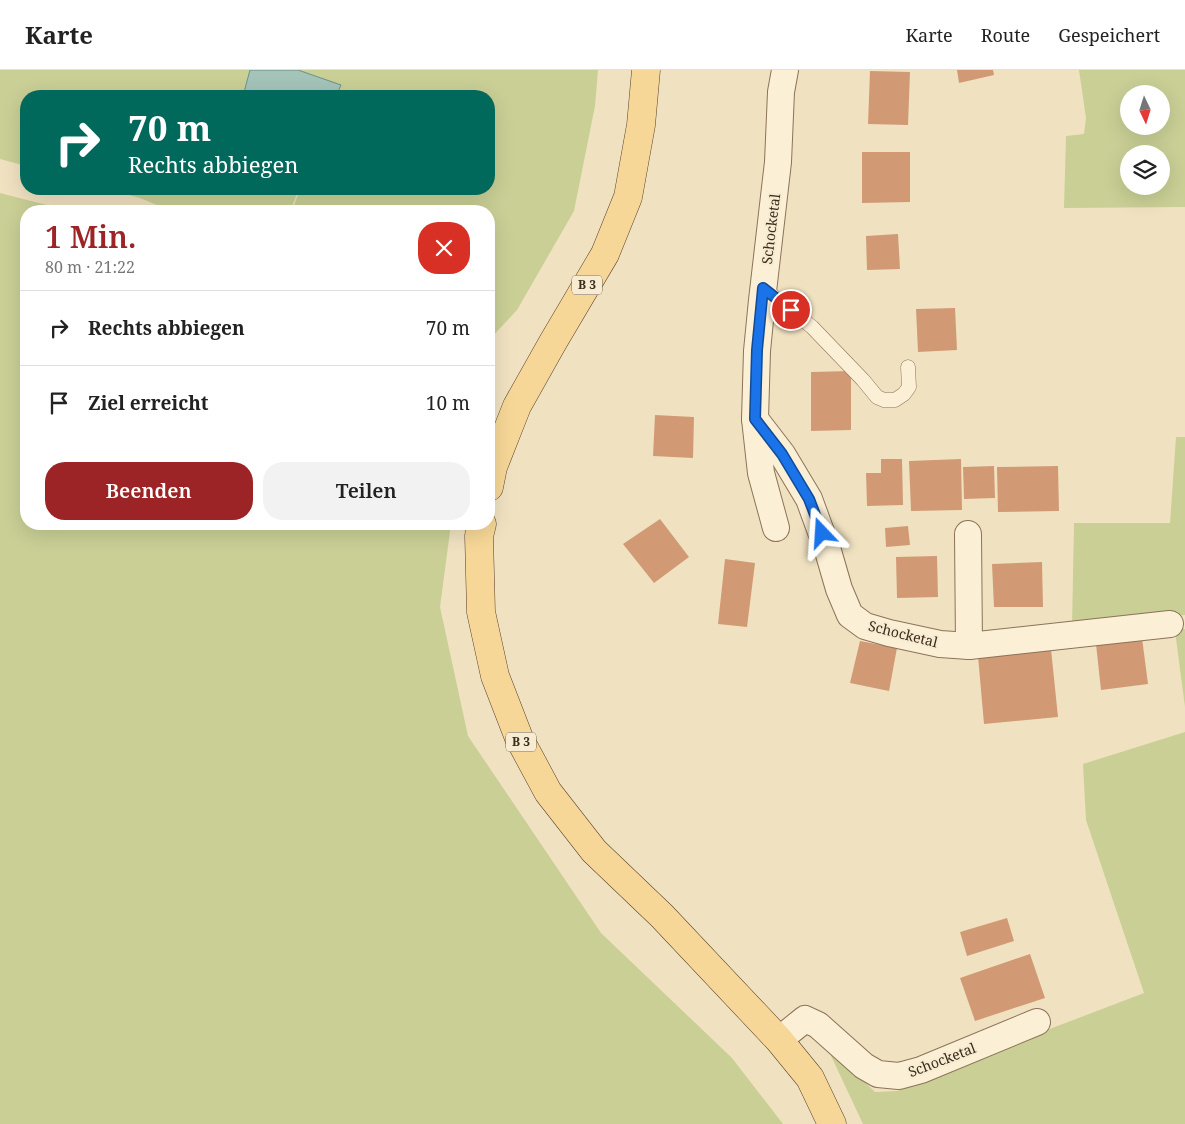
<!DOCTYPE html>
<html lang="de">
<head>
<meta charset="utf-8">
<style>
	:root { --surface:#fff; --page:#f2f2f2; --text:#222; --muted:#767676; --line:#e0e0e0; --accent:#9d2426 }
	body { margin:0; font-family:"Noto Serif",serif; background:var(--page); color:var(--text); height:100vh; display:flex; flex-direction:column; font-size:19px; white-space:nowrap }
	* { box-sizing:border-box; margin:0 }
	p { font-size:16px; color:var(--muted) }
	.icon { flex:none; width:28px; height:28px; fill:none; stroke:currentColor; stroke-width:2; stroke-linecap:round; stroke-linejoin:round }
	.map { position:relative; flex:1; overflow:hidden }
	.panel { position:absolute; left:20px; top:135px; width:475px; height:325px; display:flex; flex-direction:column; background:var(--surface); border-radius:20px; box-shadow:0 5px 20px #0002 }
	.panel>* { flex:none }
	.guide { position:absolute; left:20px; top:20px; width:475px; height:105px; border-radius:20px; box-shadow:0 5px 20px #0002; background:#00695c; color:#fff; overflow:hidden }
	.needle { width:32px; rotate:176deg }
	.tools { position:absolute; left:1120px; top:15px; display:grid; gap:10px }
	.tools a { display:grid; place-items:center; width:50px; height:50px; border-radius:50%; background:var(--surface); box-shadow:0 5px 20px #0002; font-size:25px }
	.pin { position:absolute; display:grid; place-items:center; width:42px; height:42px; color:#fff; margin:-21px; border:2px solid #fff; border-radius:50%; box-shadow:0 1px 5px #0007 }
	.me { position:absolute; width:55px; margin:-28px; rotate:340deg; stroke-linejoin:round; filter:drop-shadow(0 0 4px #0008) }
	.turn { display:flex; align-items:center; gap:18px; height:105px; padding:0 25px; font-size:22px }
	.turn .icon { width:65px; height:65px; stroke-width:2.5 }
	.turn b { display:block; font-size:35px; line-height:42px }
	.round { display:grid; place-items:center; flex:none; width:52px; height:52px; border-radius:20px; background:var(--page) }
	.overview { display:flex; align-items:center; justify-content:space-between; height:85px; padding:0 25px }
	h1 { font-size:30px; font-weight:600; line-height:38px; color:var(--accent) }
	.action { display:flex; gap:10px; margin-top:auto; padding:10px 25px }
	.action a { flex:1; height:58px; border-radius:20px; background:var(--accent); color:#fff; font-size:20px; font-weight:600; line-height:58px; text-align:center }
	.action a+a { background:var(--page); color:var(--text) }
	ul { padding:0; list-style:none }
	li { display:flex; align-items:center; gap:15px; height:75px; padding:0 25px; border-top:1px solid var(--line) }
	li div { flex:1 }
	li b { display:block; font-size:19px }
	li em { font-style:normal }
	header { display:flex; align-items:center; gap:30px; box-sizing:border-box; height:70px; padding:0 25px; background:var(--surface); border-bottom:1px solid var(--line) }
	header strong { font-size:24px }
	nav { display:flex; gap:28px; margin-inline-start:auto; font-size:18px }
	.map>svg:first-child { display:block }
	.green { fill:#c9cf95; fill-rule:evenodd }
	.water { fill:#a4c3b9; stroke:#6a9187 }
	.building { fill:#d19a75 }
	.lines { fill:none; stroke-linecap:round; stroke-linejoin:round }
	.lane-casing { stroke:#8b7358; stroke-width:15 }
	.street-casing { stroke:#8b7358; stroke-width:28 }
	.primary-casing { stroke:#58402c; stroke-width:29 }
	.lane { stroke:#fbefd5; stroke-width:14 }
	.street { stroke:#fbefd5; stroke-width:26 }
	.primary { stroke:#f6d797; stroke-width:28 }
	.route-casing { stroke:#114b97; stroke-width:12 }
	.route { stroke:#1a73e8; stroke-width:9 }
	.labels { text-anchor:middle; stroke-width:4; stroke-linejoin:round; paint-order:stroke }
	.shield { fill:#f7ecd1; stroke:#736553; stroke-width:1 }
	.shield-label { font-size:12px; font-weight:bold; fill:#3a2b1d }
	.street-label { font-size:14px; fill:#3a2b1d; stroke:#f7ecd1 }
</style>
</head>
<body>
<header>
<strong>Karte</strong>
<nav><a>Karte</a><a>Route</a><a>Gespeichert</a></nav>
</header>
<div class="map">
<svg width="1185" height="1054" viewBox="0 0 1185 1054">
	<rect width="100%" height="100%" fill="#f0e2c1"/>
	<g class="green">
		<polygon points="0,0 250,0 243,26 26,26 26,96 0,89"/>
		<polygon points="298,0 598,0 595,36 574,141 517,240 489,270 489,141 292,141 300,119 489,119 489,26 336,26 341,15"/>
		<path d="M1079,0H1185V137L1064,138L1066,66L1084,64L1086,48ZM1129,24H1161V56H1129ZM1129,84H1161V116H1129Z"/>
		<polygon points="108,119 299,119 290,141 171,141 140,128"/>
		<polygon points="0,123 70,141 26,141 26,454 451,454 440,537 468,666 601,863 732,988 783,1054 0,1054"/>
		<polygon points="1176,367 1185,367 1185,545 1072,557 1074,453 1170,453"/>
		<polygon points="1185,559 1185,637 1175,561"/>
		<polygon points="1185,662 1185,1054 863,1054 825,973 875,1022 897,1021 979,986 1144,923 1086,750 1083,694"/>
	</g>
	<polygon class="water" points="250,0 298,0 341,15 336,26 243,26"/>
	<g class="building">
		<polygon points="957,0 993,0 994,5 959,13"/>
		<polygon points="870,1 910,2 908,55 868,54"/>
		<polygon points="862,82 910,82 910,132 862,133"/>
		<polygon points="898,164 900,199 867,200 866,166"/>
		<polygon points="955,238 957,280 918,282 916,239"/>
		<polygon points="851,301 851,360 811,361 811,302"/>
		<polygon points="655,345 694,347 693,388 653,386"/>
		<polygon points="881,389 902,389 903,435 867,436 866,403 881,403"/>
		<polygon points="961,389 962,440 911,441 909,391"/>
		<polygon points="994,396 995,428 964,429 963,397"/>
		<polygon points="1058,396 1059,441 998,442 997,397"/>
		<polygon points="660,449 689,487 654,513 623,474"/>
		<polygon points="908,456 910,475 886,477 885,458"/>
		<polygon points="937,486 938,527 897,528 896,487"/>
		<polygon points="725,489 755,493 747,557 718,554"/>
		<polygon points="1042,492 1043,537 994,537 992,494"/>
		<polygon points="1142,568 1148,614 1101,620 1096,574"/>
		<polygon points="860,571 897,578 889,621 850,613"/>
		<polygon points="1051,579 1058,647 984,654 978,586"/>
		<polygon points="1007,848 1014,871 967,886 960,862"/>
		<polygon points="1030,884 1045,928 975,951 960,908"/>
	</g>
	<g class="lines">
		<g class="lane-casing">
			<polyline id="lane" points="763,218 812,257 863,310 877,327 884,330 895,330 904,324 909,317 908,297"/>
		</g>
		<g class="street-casing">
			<g id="street">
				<polyline points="755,349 782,384 809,429 828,481 839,519 850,545 865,556 889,563 940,574 969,576 1170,554"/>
				<polyline points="776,458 761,403 755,349 757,281 762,230 778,92 781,22 785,0"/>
				<polyline points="968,464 969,576"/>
				<polyline points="779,970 805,949 818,955 864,996 878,1004 899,1006 921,1000 1037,952"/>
			</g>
		</g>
		<g class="primary-casing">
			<g id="primary">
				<polyline points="489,417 493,397 517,336 553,272 605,184 628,127 641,55 646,0"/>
				<polyline points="482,454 479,466 481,542 495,606 519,668 548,722 594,781 662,846 779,970 810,1008 832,1054"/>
			</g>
		</g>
		<use href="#lane" class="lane"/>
		<use href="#street" class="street"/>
		<use href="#primary" class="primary"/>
	</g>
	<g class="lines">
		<g class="route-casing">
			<polyline id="route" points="791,240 763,218 757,280 755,349 782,384 809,429 822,463"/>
		</g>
		<use href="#route" class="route"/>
	</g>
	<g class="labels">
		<g class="shield">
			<rect x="572" y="205.5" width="30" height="19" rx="4"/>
			<rect x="506" y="662.5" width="30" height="19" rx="4"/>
		</g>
		<g class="shield-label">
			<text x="587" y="219">B 3</text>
			<text x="521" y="676">B 3</text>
		</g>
		<g class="street-label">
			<text transform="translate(771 159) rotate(-83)" y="5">Schocketal</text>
			<text transform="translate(903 564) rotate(14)" y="5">Schocketal</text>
			<text transform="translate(942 990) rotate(-21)" y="5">Schocketal</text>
		</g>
	</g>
</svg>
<div class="tools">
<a><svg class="needle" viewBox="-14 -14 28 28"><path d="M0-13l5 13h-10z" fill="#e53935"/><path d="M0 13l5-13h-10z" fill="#767676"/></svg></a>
<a><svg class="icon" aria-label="layers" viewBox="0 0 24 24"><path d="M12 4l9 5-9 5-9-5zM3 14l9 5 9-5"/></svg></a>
</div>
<div class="pin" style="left:791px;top:240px;background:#d93025"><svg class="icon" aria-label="arrive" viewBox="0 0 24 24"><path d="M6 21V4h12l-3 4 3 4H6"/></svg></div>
<svg class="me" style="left:822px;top:463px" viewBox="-20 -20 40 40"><path d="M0-17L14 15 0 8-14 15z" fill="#1a73e8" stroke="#fff" stroke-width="4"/></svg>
<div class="guide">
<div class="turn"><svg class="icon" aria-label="right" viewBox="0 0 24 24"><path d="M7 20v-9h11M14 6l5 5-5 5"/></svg><div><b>70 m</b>Rechts abbiegen</div></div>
</div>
<section class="panel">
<div class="overview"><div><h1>1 Min.</h1><p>80 m · 21:22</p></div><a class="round" style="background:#d93025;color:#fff"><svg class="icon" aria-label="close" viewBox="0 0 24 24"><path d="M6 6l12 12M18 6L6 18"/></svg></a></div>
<ul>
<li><svg class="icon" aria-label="right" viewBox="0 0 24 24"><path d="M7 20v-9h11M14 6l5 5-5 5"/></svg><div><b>Rechts abbiegen</b></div><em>70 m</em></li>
<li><svg class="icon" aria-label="arrive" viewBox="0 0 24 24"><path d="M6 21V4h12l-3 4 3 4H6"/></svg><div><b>Ziel erreicht</b></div><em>10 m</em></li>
</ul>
<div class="action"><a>Beenden</a><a>Teilen</a></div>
</section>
</div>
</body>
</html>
